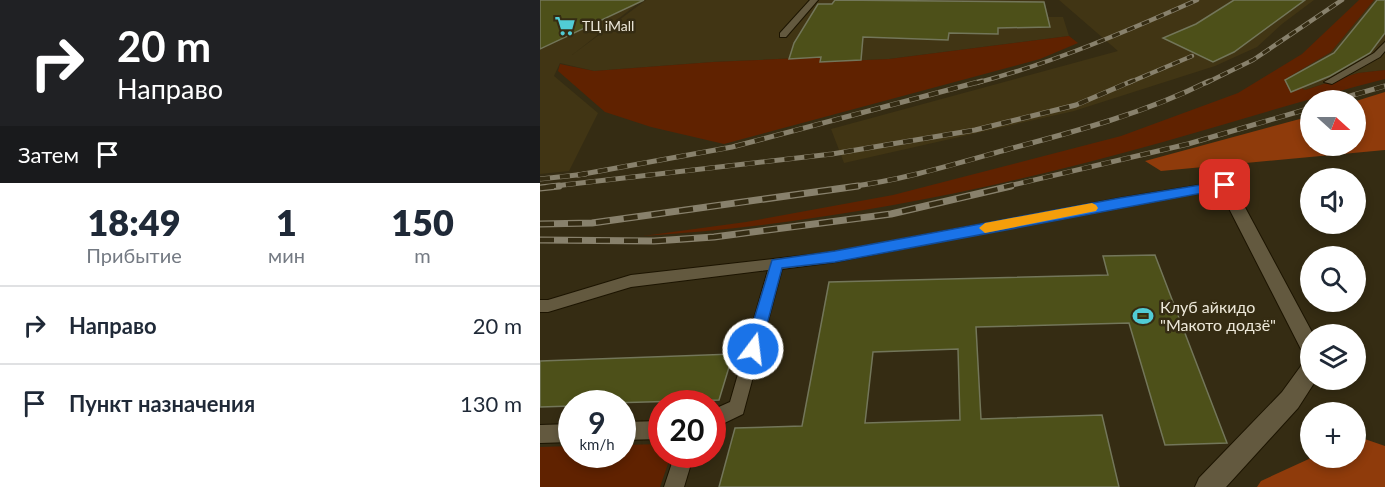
<!DOCTYPE html>
<html lang="ru">
<head>
<meta charset="utf-8">
<style>
	:root { --surface:#fff; --page:#f6f6f7; --text:#1f2937; --muted:#747a83; --line:#e0e1e3 }
	body { margin:0; font-family:Lato,sans-serif; background:var(--page); color:var(--text); height:100vh; display:flex; flex-direction:column; font-size:22px; white-space:nowrap }
	* { box-sizing:border-box; margin:0 }
	p { font-size:20px; color:var(--muted) }
	.icon { flex:none; width:33px; height:33px; fill:none; stroke:currentColor; stroke-width:2; stroke-linecap:round; stroke-linejoin:round }
	.map { position:relative; flex:1; overflow:hidden }
	.side { display:flex; flex-direction:column; background:var(--surface); width:540px }
	.side>* { flex:none }
	.hud { background:#202124; color:#fff; overflow:hidden }
	.needle { width:39px; rotate:111deg }
	.buttons { position:absolute; left:760px; top:90px; display:grid; gap:12px }
	.buttons a { display:grid; place-items:center; width:66px; height:66px; border-radius:50%; background:var(--surface); box-shadow:0 3px 9px #0003; font-size:30px }
	.speed { position:absolute; left:18px; top:390px; display:flex; gap:12px; font-size:30px; font-weight:700; text-align:center }
	.speed>* { display:grid; place-content:center; width:78px; height:78px; border-radius:50%; background:var(--surface); box-shadow:0 3px 9px #0003; line-height:1 }
	.speed small { font-size:15px; font-weight:400 }
	.speed .limit { border:9px solid #d22; background:#fff; color:#111 }
	.pin { position:absolute; display:grid; place-items:center; width:51px; height:51px; color:#fff; margin:-26px; border-radius:12px; box-shadow:0 3px 9px #0006 }
	.me { position:absolute; width:66px; margin:-33px; rotate:15deg; stroke-linejoin:round; filter:drop-shadow(0 0 4px #0008) }
	.turn { display:flex; align-items:center; gap:21px; height:126px; padding:0 18px; font-size:27px }
	.turn .icon { width:78px; height:78px; stroke-width:2.5 }
	.turn b { display:block; font-size:42px; line-height:51px }
	.then { display:flex; align-items:center; height:57px; padding:0 18px; background:#0003; gap:12px; font-size:22px }
	.eta { display:flex; justify-content:space-evenly; align-items:center; height:102px; text-align:center }
	.eta b { font-size:36px; font-weight:800; line-height:42px }
	ul { padding:0; list-style:none }
	li { display:flex; align-items:center; gap:18px; height:78px; padding:0 18px; border-top:2px solid var(--line) }
	li div { flex:1 }
	li b { display:block; font-size:22px }
	li em { font-style:normal }
	main { display:flex; flex:1; min-height:0 }
	.map>svg:first-child { display:block }
	.built { fill:#413514 }
	.green { fill:#602200 }
	.forest { fill:#8f3b0b }
	.building { fill:#4d5019; stroke:#73765a; stroke-width:1.5; fill-rule:evenodd }
	.lines { fill:none; stroke-linecap:round; stroke-linejoin:round }
	.lane-casing { stroke:#1c1400; stroke-width:2 }
	.street-casing { stroke:#1c1400; stroke-width:2 }
	.lane { fill:#63593f; fill-rule:evenodd }
	.street { fill:#63593f; fill-rule:evenodd }
	.rail-far2-casing { stroke:#88816c; stroke-width:4.5 }
	.rail-far1-casing { stroke:#88816c; stroke-width:5 }
	.rail-casing { stroke:#88816c; stroke-width:7 }
	.rail-far2 { stroke:#352c13; stroke-width:3; stroke-dasharray:8; stroke-linecap:butt }
	.rail-far1 { stroke:#352c13; stroke-width:4; stroke-dasharray:10; stroke-linecap:butt }
	.rail { stroke:#352c13; stroke-width:4.5; stroke-dasharray:14; stroke-linecap:butt }
	.route { fill:#1a73e8; stroke:#114b97; stroke-width:1.5 }
	.slow { fill:#f59e0b }
	.labels { text-anchor:middle; stroke-width:5; stroke-linejoin:round; paint-order:stroke }
	.far-poi-label { font-size:14px; fill:#ede8d9; stroke:#352c13; text-anchor:start }
	.poi-label { font-size:16px; fill:#ede8d9; stroke:#352c13; text-anchor:start }
</style>
</head>
<body>
<main>
<section class="side">
<div class="hud">
<div class="turn"><svg class="icon" aria-label="right" viewBox="0 0 24 24"><path d="M7 20v-9h11M14 6l5 5-5 5"/></svg><div><b>20 m</b>Направо</div></div>
<div class="then">Затем<svg class="icon" aria-label="arrive" viewBox="0 0 24 24"><path d="M6 21V4h12l-3 4 3 4H6"/></svg></div>
</div>
<div class="eta">
<div><b>18:49</b><p>Прибытие</p></div>
<div><b>1</b><p>мин</p></div>
<div><b>150</b><p>m</p></div>
</div>
<ul>
<li><svg class="icon" aria-label="right" viewBox="0 0 24 24"><path d="M7 20v-9h11M14 6l5 5-5 5"/></svg><div><b>Направо</b></div><em>20 m</em></li>
<li><svg class="icon" aria-label="arrive" viewBox="0 0 24 24"><path d="M6 21V4h12l-3 4 3 4H6"/></svg><div><b>Пункт назначения</b></div><em>130 m</em></li>
</ul>
</section>
<div class="map">
<svg width="845" height="487" viewBox="0 0 845 487">
	<rect width="100%" height="100%" fill="#352c13"/>
	<g class="built">
		<polygon points="0,0 101,1 32,55 106,0 504,0 508,17 523,17 529,36 349,59 280,62 281,57 173,62 54,71 20,63 14,76 58,113 29,171 0,174"/>
		<polygon points="519,0 774,0 742,24 717,47 675,66 534,111 304,163 291,129 578,51"/>
		<polygon points="834,0 845,0 845,70 818,73 765,90 746,78 791,52"/>
	</g>
	<g class="green">
		<path d="M819,0H834L791,52L747,78L765,90L818,73L845,70V79C770,98 697,121 623,142C453,190 279,225 103,236L206,222L353,195L581,136L698,93L762,54Z"/>
		<polygon points="529,36 538,43 500,59 184,144 111,127 65,112 18,71 20,64 54,71 173,62 281,57 281,62 349,59"/>
		<polygon points="121,444 122,454 131,455 120,487 0,487 0,447 31,446 32,454 82,454 83,445"/>
	</g>
	<g class="forest">
		<polygon points="845,92 845,150 621,171 605,161 771,116 771,146 816,146 816,101"/>
		<polygon points="816,436 845,446 845,487 717,487 721,481 771,458 816,458"/>
	</g>
	<g class="building">
		<polygon points="0,0 104,0 0,49"/>
		<polygon points="295,0 504,2 510,27 458,28 458,34 409,33 408,40 323,37 321,60 280,62 281,57 249,59 254,43 278,4 292,4"/>
		<polygon points="694,0 765,0 694,52 673,62 623,38 656,24"/>
		<polygon points="837,0 845,0 845,33 830,53 790,76 751,92 745,80 794,53"/>
		<path d="M615,255L687,443L625,445L589,323L436,327L441,419L562,415L579,487H179L195,428L262,426L289,282L568,275L563,256ZM418,349L420,420L325,423L333,352Z"/>
		<polygon points="193,354 179,400 32,404 32,406 0,407 0,361"/>
	</g>
	<g class="lines">
		<g class="lane-casing">
			<g id="lane">
				<polygon points="270,0 278,0 246,37 240,37 240,33"/>
				<polygon points="845,42 845,51 840,57 792,84 784,82 834,53"/>
				<polygon points="685,181 691,185 689,188 580,206 295,262 242,269 203,414 172,429 172,410 190,402 228,270 91,287 8,312 0,312 0,300 8,300 91,275 295,252 580,198"/>
				<polygon points="122,421 122,439 82,440 82,422"/>
				<polygon points="32,424 32,442 0,443 0,425"/>
				<polygon points="135,454 154,454 144,487 124,487"/>
			</g>
		</g>
		<g class="street-casing">
			<polygon id="street" points="685,179 691,181 693,185 773,334 771,334 771,380 776,380 758,408 686,487 655,487 659,478 742,392 766,359 677,185 679,181"/>
		</g>
		<use href="#lane" class="lane"/>
		<use href="#street" class="street"/>
		<g class="rail-far2-casing">
			<g id="rail-far2">
				<path d="M436,83C513,63 585,32 657,0"/>
				<polyline points="588,83 652,56"/>
				<polyline points="666,83 713,60 802,0"/>
			</g>
		</g>
		<g class="rail-far1-casing">
			<g id="rail-far1">
				<polyline points="796,100 845,86"/>
				<polyline points="38,175 192,147 442,81"/>
				<polyline points="0,179 46,174"/>
				<polyline points="6,187 292,154 435,130 536,105 592,81"/>
				<path d="M308,187C363,180 415,164 469,149C537,131 605,113 669,81"/>
				<polyline points="464,187 648,144 771,108"/>
			</g>
		</g>
		<g class="rail-casing">
			<g id="rail">
				<polyline points="0,188 19,186"/>
				<polyline points="0,224 52,223 318,186"/>
				<polyline points="0,240 114,241 174,237 351,214 471,186"/>
			</g>
		</g>
		<use href="#rail-far2" class="rail-far2"/>
		<use href="#rail-far1" class="rail-far1"/>
		<use href="#rail" class="rail"/>
	</g>
	<polygon class="route" points="685,181 689,182 689,188 295,262 242,268 219,354 213,356 207,354 205,349 232,260 295,251 580,198"/>
	<polygon class="slow" points="552,203 556,205 558,208 556,211 445,233 439,228 445,223"/>
	<defs>
		<g id="supermarket-bare" transform="scale(1.62)"><path d="M-6-5.5h2.5l.6 2H6L4.5 2H-2.5L-4.4-4H-6ZM-1.5 3.2a1.3 1.3 0 1 0 .1 0ZM3 3.2a1.3 1.3 0 1 0 .1 0Z" fill="#51ccd5" stroke="#352c13" stroke-width="2.5" paint-order="stroke"/></g>
		<g id="stadium-bare" transform="scale(1.62)"><path d="M0-5a6.5 5 0 1 0 0 10a6.5 5 0 1 0 0-10ZM-3.5-1.8h7v3.6h-7Z" fill="#51ccd5" stroke="#352c13" stroke-width="2.5" paint-order="stroke"/></g>
	</defs>
	<g fill-rule="evenodd">
		<use href="#supermarket-bare" x="25" y="26"/>
		<use href="#stadium-bare" x="603" y="316"/>
	</g>
	<g class="labels">
		<g class="far-poi-label">
			<text x="42" y="31">ТЦ iMall</text>
		</g>
		<g class="poi-label">
			<text x="620" y="313">Клуб айкидо<tspan x="620" dy="18">"Макото додзё"</tspan></text>
		</g>
	</g>
</svg>
<div class="buttons">
<a><svg class="needle" viewBox="-14 -14 28 28"><path d="M0-13l5 13h-10z" fill="#e53935"/><path d="M0 13l5-13h-10z" fill="#747a83"/></svg></a>
<a><svg class="icon" aria-label="sound" viewBox="0 0 24 24"><path d="M4 9h4l5-4v14l-5-4H4zM17 9q2 3 0 6"/></svg></a>
<a><svg class="icon" aria-label="search" viewBox="0 0 24 24"><circle cx="10" cy="10" r="6"/><path d="M15 15l6 6"/></svg></a>
<a><svg class="icon" aria-label="layers" viewBox="0 0 24 24"><path d="M12 4l9 5-9 5-9-5zM3 14l9 5 9-5"/></svg></a>
<a>+</a>
</div>
<div class="speed"><div>9<small>km/h</small></div><div class="limit">20</div></div>
<div class="pin" style="left:685px;top:185px;background:#d93025"><svg class="icon" aria-label="arrive" viewBox="0 0 24 24"><path d="M6 21V4h12l-3 4 3 4H6"/></svg></div>
<svg class="me" style="left:213px;top:349px" viewBox="-20 -20 40 40"><circle r="17" fill="#1a73e8" stroke="#fff" stroke-width="3"/><path d="M0-11L8 9 0 5-8 9z" fill="#fff"/></svg>
</div>
</main>
</body>
</html>
